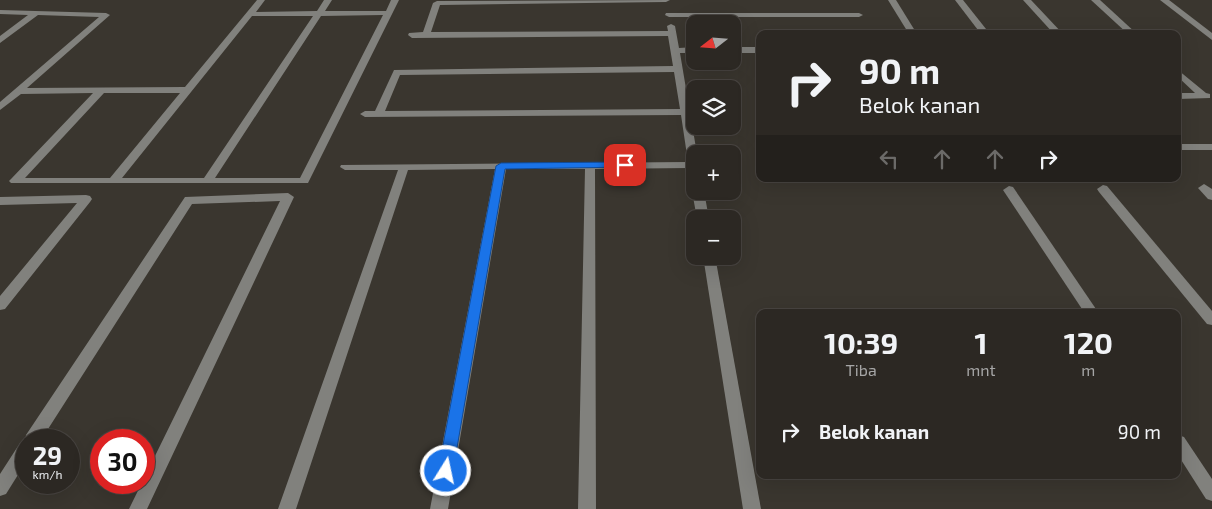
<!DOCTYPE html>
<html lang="id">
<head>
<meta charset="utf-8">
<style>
	:root { --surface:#2c2823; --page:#34302b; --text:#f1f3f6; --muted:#a6a6a6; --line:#484441 }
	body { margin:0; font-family:"Exo 2",sans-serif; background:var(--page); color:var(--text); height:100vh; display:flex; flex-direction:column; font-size:19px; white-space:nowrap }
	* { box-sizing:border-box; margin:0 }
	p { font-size:16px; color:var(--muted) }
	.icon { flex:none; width:28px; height:28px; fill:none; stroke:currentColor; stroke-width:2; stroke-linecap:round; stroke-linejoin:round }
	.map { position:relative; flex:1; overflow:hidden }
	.drawer { position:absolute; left:756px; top:309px; width:425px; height:170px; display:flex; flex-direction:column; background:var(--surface); border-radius:10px; box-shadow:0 5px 20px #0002,0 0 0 1px var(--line) }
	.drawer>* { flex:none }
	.hud { position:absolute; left:756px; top:30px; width:425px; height:152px; border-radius:10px; box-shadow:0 5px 20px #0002,0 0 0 1px var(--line); background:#2c2823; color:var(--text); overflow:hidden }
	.needle { width:32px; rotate:253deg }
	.controls { position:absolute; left:686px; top:15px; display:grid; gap:10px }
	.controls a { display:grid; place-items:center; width:55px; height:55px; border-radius:10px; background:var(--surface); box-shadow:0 5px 20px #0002,0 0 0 1px var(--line); font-size:25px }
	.speed { position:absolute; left:15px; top:429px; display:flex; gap:10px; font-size:25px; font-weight:700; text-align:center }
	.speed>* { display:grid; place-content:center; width:65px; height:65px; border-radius:50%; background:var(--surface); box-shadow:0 5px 20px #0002,0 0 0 1px var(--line); line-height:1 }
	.speed small { font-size:12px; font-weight:400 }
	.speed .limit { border:8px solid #d22; background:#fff; color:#111 }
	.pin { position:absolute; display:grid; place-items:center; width:42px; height:42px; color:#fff; margin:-21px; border-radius:10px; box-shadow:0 2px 8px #0006 }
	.me { position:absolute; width:55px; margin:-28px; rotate:10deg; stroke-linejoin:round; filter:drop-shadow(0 0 4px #0008) }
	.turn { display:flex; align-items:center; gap:18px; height:105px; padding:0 20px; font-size:22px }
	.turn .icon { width:65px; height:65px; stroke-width:2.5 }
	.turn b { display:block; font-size:35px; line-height:42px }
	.lanes { display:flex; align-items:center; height:48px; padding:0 20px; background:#0003; justify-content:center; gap:25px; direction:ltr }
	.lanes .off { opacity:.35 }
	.eta { display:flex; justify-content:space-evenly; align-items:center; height:85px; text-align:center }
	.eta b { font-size:30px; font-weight:700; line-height:35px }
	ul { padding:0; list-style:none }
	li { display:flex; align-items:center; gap:15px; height:75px; padding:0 20px }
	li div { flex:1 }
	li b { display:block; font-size:19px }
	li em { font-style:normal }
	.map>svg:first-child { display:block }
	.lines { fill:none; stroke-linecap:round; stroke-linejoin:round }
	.minor { fill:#81817d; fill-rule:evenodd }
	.route { fill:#1a73e8; stroke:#114b97 }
</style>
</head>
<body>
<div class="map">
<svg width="1212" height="509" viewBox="0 0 1212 509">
	<rect width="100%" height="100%" fill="#3a362f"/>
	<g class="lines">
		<g class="minor">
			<path d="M257,0H265L256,12L317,11L324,0H332L325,11H386L391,0H399L308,183H11L9,181L11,179L93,93L21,94L0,110V102L99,17L38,15L0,43V36L28,15L0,14V10L106,13L110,15L27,88L185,87ZM383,15L300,178H215L321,16ZM252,16H313L204,178H122ZM104,93H180L110,178H25Z"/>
			<path d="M670,0L666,2L440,5L431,32L668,31L667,26L671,24L675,26L679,48L695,47V53H680L697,154H695V175L691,174L689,168L595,169L596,509H578L585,169H506L448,509H430L495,169L408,170L296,509H278L398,170H345L340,167L341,165L688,162L681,115L365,117L360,114L365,111H375L394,70L673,66L668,36L412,38L408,35L409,33L423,32L433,3L437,1ZM674,72L680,109L385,111L400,75Z"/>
			<polygon points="888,0 896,0 917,34 909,34"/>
			<polygon points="955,0 963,0 990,34 981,34"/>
			<polygon points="1023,0 1031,0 1063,34 1054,34"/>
			<polygon points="1091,0 1100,0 1137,34 1128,34"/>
			<polygon points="1160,0 1169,0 1212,33 1212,40"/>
			<polygon points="666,13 859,13 863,15 859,17 669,17 665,15"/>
			<rect x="732" y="47" width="28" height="6"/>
			<polygon points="1178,70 1206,93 1210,94 1210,98 1178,99 1178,93 1195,93 1178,77"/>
			<rect x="1178" y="144" width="34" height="6"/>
			<polygon points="1204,184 1212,189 1212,200 1208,199 1198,188"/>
			<polygon points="1103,185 1107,186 1212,311 1212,325 1207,324 1099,192 1097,189"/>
			<polygon points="1009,186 1013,187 1098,312 1084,312 1003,190"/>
			<polygon points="695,188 695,191 704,191 709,219 697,219 692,191"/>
			<polygon points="288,193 294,197 147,509 129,509 280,201 192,204 41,440 26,440 26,462 6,494 0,496 0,474 20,443 25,441 26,435 185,197"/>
			<polygon points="86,195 90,196 92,199 90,202 5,309 0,310 0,296 77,203 0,205 0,197"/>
			<polygon points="703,256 715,256 761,509 743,509"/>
			<polygon points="1178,435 1184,437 1212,479 1212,501 1206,499 1178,455"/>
		</g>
	</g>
	<polygon class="route" points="625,162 630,165 628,167 505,169 453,471 451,476 446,478 441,476 438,471 496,166 501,163"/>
</svg>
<div class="controls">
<a><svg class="needle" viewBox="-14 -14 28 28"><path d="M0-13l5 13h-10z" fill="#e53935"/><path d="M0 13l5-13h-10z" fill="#a6a6a6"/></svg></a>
<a><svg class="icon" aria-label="layers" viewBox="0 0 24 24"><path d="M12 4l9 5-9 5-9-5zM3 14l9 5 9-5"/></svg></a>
<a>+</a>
<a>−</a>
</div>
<div class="speed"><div>29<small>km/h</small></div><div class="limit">30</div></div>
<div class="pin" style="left:625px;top:165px;background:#d93025"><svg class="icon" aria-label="arrive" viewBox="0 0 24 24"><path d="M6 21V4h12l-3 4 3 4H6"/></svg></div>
<svg class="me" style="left:446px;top:471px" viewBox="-20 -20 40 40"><circle r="17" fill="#1a73e8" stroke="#fff" stroke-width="3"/><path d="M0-11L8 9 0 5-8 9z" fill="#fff"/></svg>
<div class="hud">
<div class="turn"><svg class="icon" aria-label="right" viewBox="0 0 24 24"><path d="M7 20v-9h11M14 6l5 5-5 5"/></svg><div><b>90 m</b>Belok kanan</div></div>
<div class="lanes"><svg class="icon off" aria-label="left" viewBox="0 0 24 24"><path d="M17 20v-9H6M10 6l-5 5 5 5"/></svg><svg class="icon off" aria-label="ahead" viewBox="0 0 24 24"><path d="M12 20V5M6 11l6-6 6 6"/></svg><svg class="icon off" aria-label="ahead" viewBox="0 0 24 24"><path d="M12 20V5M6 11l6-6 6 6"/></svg><svg class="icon" aria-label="right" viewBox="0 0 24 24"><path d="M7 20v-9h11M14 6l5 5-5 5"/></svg></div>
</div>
<section class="drawer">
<div class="eta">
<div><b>10:39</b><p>Tiba</p></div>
<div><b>1</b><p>mnt</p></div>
<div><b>120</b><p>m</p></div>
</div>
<ul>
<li><svg class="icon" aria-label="right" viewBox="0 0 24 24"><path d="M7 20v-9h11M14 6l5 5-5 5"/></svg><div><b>Belok kanan</b></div><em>90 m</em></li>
</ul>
</section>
</div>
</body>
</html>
